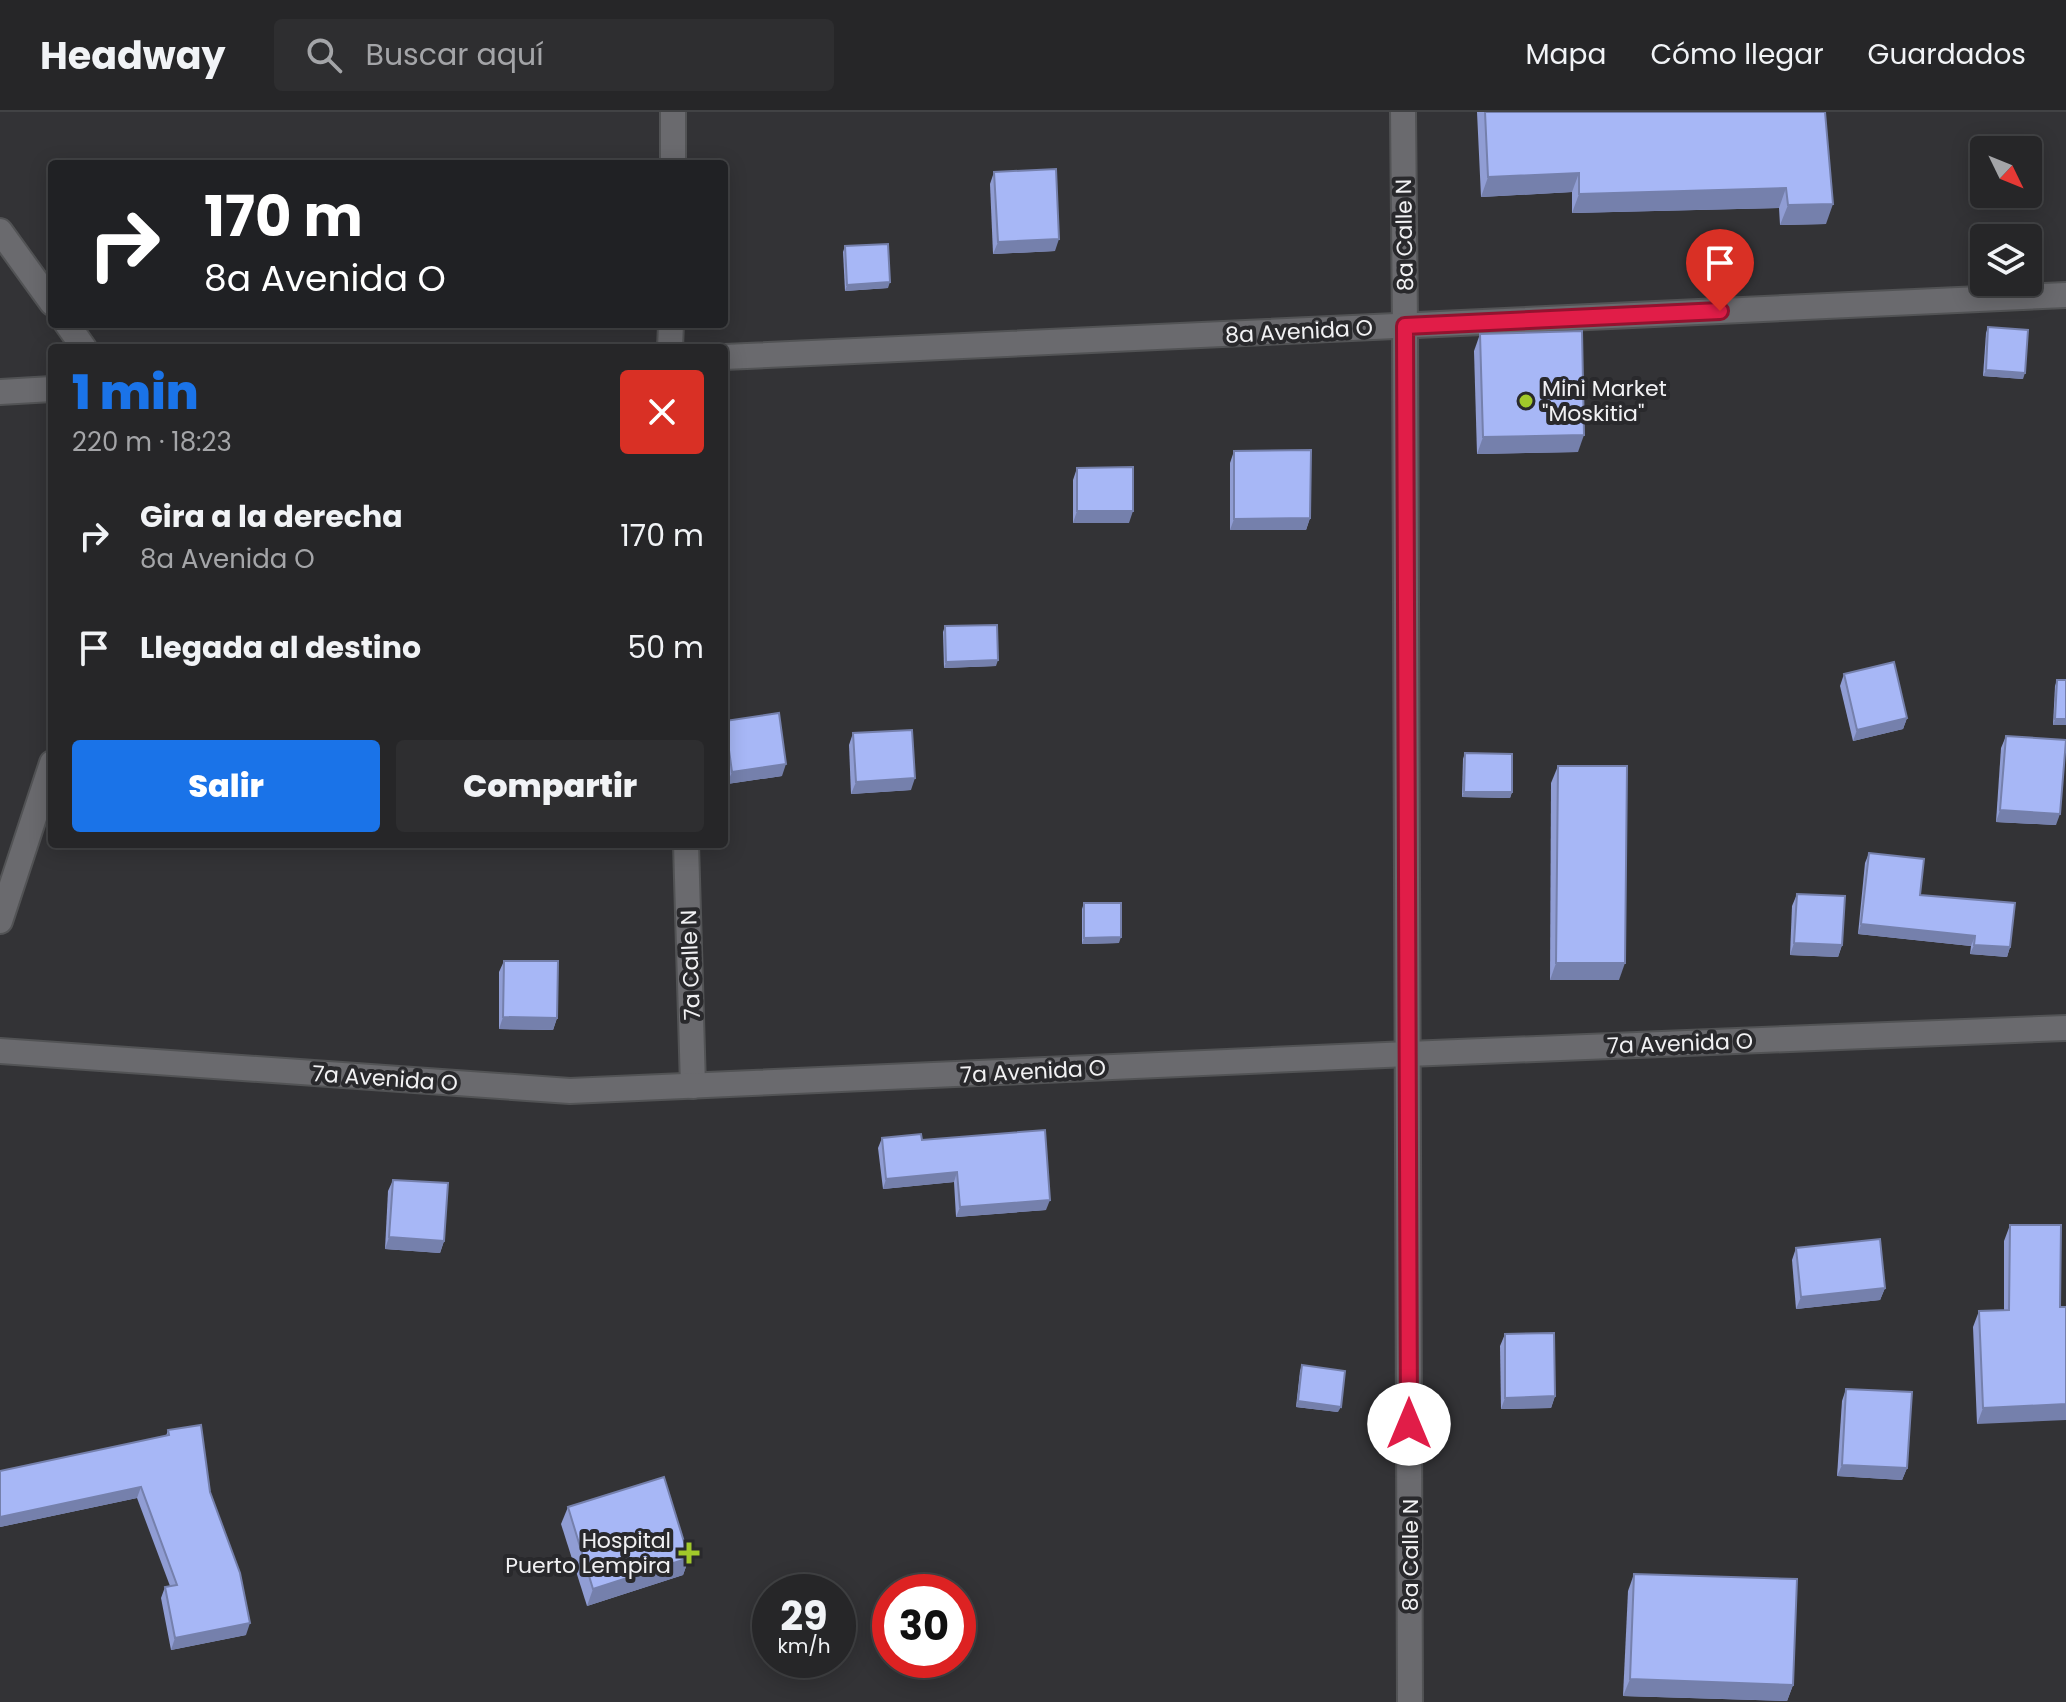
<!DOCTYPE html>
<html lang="es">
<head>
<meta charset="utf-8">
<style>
	:root { --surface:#262628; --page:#2e2e30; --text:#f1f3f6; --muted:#a4a5a8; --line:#424345; --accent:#1a73e8 }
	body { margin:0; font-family:Poppins,sans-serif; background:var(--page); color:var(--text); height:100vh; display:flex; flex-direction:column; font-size:30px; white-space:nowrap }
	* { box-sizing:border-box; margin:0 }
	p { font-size:26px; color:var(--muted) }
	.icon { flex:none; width:44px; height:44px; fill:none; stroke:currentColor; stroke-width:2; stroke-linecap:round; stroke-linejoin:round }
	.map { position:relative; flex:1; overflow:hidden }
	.sheet { position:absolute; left:48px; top:232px; width:680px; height:504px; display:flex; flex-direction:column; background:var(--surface); border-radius:8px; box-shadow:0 4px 20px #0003,0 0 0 2px var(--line) }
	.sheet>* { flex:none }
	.guide { position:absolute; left:48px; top:48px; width:680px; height:168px; border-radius:8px; box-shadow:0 4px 20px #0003,0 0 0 2px var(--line); background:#202124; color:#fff; overflow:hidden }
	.needle { width:52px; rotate:133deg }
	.fabs { position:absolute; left:1970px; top:24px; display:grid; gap:16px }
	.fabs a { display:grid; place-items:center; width:72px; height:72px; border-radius:8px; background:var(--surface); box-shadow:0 4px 20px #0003,0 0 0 2px var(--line); font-size:40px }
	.speed { position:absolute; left:752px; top:1462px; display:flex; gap:16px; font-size:40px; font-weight:700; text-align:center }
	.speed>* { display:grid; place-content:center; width:104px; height:104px; border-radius:50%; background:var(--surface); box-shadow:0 4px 20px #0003,0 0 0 2px var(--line); line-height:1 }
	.speed small { font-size:20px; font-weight:400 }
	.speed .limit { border:12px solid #d22; background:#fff; color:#111 }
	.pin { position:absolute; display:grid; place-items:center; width:68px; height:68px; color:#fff; margin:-82px -34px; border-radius:50% 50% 50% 0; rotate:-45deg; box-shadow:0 0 8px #0007 }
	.pin .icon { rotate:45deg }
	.me { position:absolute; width:88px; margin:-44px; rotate:0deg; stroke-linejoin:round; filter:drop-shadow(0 0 6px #0008) }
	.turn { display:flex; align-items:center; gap:28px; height:168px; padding:0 24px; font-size:36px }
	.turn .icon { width:104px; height:104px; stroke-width:2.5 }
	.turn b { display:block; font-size:56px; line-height:68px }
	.round { display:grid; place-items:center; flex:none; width:84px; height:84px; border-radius:8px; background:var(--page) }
	.head { display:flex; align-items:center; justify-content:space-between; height:136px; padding:0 24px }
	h1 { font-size:48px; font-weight:800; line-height:60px; color:var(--accent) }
	.action { display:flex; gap:16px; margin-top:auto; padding:16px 24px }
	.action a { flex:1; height:92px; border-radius:8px; background:var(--accent); color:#fff; font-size:32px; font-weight:800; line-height:92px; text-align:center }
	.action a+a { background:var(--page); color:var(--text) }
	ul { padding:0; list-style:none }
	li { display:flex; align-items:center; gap:24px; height:112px; padding:0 24px }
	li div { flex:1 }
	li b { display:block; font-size:30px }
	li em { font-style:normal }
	header { display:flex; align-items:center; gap:48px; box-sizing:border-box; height:112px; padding:0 40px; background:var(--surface); border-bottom:2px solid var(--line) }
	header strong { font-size:38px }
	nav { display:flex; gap:44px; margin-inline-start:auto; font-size:28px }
	.search { width:560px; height:72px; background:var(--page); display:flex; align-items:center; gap:20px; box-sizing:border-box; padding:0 28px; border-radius:8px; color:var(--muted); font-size:30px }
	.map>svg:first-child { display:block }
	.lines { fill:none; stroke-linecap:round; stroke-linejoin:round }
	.minor-casing { stroke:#525355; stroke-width:28 }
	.minor { stroke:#6a6a6e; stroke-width:24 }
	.wall { fill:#909dd4 }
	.shaded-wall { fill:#7580ac }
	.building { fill:#a7b7f6; stroke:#7580ac; stroke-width:2 }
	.route-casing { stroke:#92132f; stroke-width:20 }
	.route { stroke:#e11d48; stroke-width:14 }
	.poi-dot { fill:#a1c92a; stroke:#29292c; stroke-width:3 }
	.labels { text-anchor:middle; stroke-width:8; stroke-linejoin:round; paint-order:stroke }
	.street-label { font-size:22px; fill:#f1f1f3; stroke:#29292c }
	.poi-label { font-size:22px; fill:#f1f1f3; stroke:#29292c; text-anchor:start }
</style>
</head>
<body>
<header>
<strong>Headway</strong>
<div class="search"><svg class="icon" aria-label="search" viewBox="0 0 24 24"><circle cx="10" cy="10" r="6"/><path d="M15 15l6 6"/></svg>Buscar aquí</div>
<nav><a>Mapa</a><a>Cómo llegar</a><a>Guardados</a></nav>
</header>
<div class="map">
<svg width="2066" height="1590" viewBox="0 0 2066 1590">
	<rect width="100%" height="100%" fill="#333336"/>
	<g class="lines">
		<g class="minor-casing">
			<g id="minor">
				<polyline points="1403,0 1405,214 1410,1590"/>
				<polyline points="673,52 673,0"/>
				<polyline points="0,119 52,191"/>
				<polyline points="67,212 84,236"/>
				<polyline points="670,236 671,212"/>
				<polyline points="724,245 2066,183"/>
				<polyline points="0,280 52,277"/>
				<polyline points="686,732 693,974"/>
				<polyline points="0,809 52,651"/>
				<polyline points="0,939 570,979 1408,942 2066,916"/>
			</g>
		</g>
		<use href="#minor" class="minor"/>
	</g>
	<g class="wall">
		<polygon points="1477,0 1825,0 1826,112 1780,113 1779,96 1572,101 1572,80 1481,85"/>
		<polygon points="994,60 1055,139 993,142 990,72"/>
		<polygon points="845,134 888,176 845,179 843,140"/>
		<polygon points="1988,215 2023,267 1983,264 1986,221"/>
		<polygon points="1480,222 1578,340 1477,342 1474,239"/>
		<polygon points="1234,339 1310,406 1306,418 1230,418 1230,351"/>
		<polygon points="1077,356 1129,411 1073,411 1073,368"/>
		<polygon points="945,514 996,554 944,556 943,520"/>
		<polygon points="1844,562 1907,606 1903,617 1853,629 1840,574"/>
		<polygon points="2057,568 2066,613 2053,613 2055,574"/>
		<polygon points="725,609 782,664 727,672 724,647"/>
		<polygon points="853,621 911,678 851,682 849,633"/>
		<polygon points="2006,624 2056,713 1996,710 2001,636"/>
		<polygon points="1465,641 1512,680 1510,686 1462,685 1463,647"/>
		<polygon points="1558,654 1619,868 1550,868 1551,671"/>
		<polygon points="1869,741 1920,783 2010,835 2007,845 1970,842 1971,834 1858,822 1865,751"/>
		<polygon points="1797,782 1842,833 1838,845 1790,843 1792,794"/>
		<polygon points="1084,791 1119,831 1082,832 1082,797"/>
		<polygon points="504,849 557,906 553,918 499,917 499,860"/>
		<polygon points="882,1026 922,1028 1046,1098 956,1105 954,1070 883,1077 878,1036"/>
		<polygon points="393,1068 444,1129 440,1141 385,1137 388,1079"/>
		<polygon points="2010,1113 2060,1195 1977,1312 1973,1215 1979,1199 2004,1198 2004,1129"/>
		<polygon points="1796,1136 1885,1176 1880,1188 1796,1197 1792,1148"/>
		<polygon points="1505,1222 1555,1284 1551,1296 1501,1297 1500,1234"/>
		<polygon points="1302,1253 1338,1300 1296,1295 1300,1259"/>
		<polygon points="1846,1277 1907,1356 1902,1368 1837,1364 1842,1289"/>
		<polygon points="168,1318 210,1380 246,1523 171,1538 161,1486 165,1475 170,1474 137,1386 0,1415 0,1359 166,1324"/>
		<polygon points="568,1395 689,1446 683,1463 587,1494 561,1412"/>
		<polygon points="1634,1462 1793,1573 1787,1589 1623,1584 1628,1479"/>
	</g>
	<g class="shaded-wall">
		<polygon points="1579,61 1572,80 1481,85 1488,65"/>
		<polygon points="1786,76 1779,96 1572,101 1579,82"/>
		<polygon points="1833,92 1826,112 1780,113 1788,93"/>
		<polygon points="1059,127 1055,139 993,142 998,130"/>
		<polygon points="890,170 888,176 845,179 847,173"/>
		<polygon points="1986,258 2025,261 2023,267 1983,264"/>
		<polygon points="1584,323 1578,340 1477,342 1483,325"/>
		<polygon points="1077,399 1133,399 1129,411 1073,411"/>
		<polygon points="1310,406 1306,418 1230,418 1234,407"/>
		<polygon points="998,548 996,554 944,556 946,550"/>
		<polygon points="1907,606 1903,617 1853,629 1857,618"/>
		<polygon points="2055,607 2066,607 2066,613 2053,613"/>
		<polygon points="786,652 782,664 727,672 732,660"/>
		<polygon points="915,666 911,678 851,682 856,670"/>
		<polygon points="1464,680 1512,680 1510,686 1462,685"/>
		<polygon points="2000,698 2060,702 2056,713 1996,710"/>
		<polygon points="1861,812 1975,824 1971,834 1858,822"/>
		<polygon points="1121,825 1119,831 1082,832 1084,826"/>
		<polygon points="1794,831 1842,833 1838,845 1790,843"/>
		<polygon points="1974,833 2010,835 2007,845 1970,842"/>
		<polygon points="1556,851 1625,851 1619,868 1550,868"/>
		<polygon points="503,905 557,906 553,918 499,917"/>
		<polygon points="957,1060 954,1070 883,1077 886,1067"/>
		<polygon points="1050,1088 1046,1098 956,1105 960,1095"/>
		<polygon points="389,1125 444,1129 440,1141 385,1137"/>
		<polygon points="1885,1176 1880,1188 1796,1197 1801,1185"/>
		<polygon points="1555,1284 1551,1296 1501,1297 1505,1286"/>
		<polygon points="1298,1289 1341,1295 1338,1300 1296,1295"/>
		<polygon points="2066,1292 2066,1308 1977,1312 1983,1296"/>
		<polygon points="1842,1353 1907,1356 1902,1368 1837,1364"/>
		<polygon points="141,1375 137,1386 0,1415 0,1405"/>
		<polygon points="689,1446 683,1463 587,1494 593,1477"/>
		<polygon points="250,1511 246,1523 171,1538 175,1526"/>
		<polygon points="1630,1567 1793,1573 1787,1589 1623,1584"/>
	</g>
	<g class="building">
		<polygon points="1485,0 1825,0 1833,92 1788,93 1786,76 1579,82 1579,61 1488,65"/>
		<polygon points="1056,57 1059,127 998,130 994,60"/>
		<polygon points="888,132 890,170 847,173 845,134"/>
		<polygon points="1988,215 2028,218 2025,261 1986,258"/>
		<polygon points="1582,219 1584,323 1483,325 1480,222"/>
		<polygon points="1311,338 1310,406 1234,407 1234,339"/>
		<polygon points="1133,355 1133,399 1077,399 1077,356"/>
		<polygon points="997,513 998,548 946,550 945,514"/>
		<polygon points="1894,550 1907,606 1857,618 1844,562"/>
		<polygon points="2057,568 2066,568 2066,607 2055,607"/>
		<polygon points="779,601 786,652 732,660 725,609"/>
		<polygon points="912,618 915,666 856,670 853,621"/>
		<polygon points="2006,624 2066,628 2060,702 2000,698"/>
		<polygon points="1465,641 1512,642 1512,680 1464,680"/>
		<polygon points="1558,654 1627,654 1625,851 1556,851"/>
		<polygon points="1869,741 1924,747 1920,783 2015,791 2010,835 1974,833 1975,824 1861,812"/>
		<polygon points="1797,782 1845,784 1842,833 1794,831"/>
		<polygon points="1084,791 1121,791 1121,825 1084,826"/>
		<polygon points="504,849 558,849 557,906 503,905"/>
		<polygon points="1045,1018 1050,1088 960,1095 957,1060 886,1067 882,1026 921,1022 922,1028"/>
		<polygon points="393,1068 448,1071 444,1129 389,1125"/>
		<polygon points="2010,1113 2061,1113 2060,1195 2066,1195 2066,1292 1983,1296 1979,1199 2009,1198"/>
		<polygon points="1880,1127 1885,1176 1801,1185 1796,1136"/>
		<polygon points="1554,1221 1555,1284 1505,1286 1505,1222"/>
		<polygon points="1302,1253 1345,1259 1341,1295 1298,1289"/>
		<polygon points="1846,1277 1912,1280 1907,1356 1842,1353"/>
		<polygon points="201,1313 210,1380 240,1461 250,1511 175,1526 165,1475 177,1473 141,1375 0,1405 0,1359 169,1323 168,1318"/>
		<polygon points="664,1365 689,1446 593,1477 568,1395"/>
		<polygon points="1634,1462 1797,1467 1793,1573 1630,1567"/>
	</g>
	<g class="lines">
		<g class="route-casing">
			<polyline id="route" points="1409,1312 1405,214 1720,199"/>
		</g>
		<use href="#route" class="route"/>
	</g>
	<g class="poi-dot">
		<circle cx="1526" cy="289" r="8"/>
		<path d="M685 1429h8v8h8v8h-8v8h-8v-8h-8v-8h8z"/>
	</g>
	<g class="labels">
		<g class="street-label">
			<text transform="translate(1404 123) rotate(-91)" y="8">8a Calle N</text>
			<text transform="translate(1299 219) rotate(-3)" y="8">8a Avenida O</text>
			<text transform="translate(690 853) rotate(-92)" y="8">7a Calle N</text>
			<text transform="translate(1680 931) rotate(-2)" y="8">7a Avenida O</text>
			<text transform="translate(1033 959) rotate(-3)" y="8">7a Avenida O</text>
			<text transform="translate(385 966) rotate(4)" y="8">7a Avenida O</text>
			<text transform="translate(1410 1443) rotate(-90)" y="8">8a Calle N</text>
		</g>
		<g class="poi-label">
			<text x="1542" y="284">Mini Market<tspan x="1542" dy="25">"Moskitia"</tspan></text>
			<text x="671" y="1436" text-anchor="end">Hospital<tspan x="671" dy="25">Puerto Lempira</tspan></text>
		</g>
	</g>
</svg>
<div class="fabs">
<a><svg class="needle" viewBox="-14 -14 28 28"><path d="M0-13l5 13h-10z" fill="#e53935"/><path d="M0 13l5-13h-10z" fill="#a4a5a8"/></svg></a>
<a><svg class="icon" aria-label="layers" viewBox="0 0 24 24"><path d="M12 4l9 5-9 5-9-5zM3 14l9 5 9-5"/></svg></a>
</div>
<div class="speed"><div>29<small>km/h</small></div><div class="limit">30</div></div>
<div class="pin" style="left:1720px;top:199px;background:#d93025"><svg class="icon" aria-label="arrive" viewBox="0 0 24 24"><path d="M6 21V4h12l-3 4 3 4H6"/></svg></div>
<svg class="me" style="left:1409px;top:1312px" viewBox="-20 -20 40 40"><circle r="19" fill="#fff"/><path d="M0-13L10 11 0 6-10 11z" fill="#e11d48"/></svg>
<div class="guide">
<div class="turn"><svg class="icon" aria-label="right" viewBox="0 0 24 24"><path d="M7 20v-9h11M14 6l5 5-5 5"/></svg><div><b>170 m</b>8a Avenida O</div></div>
</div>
<section class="sheet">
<div class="head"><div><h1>1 min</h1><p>220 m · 18:23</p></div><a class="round" style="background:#d93025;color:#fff"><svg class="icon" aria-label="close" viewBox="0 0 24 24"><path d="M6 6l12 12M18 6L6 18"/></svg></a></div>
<ul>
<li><svg class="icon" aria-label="right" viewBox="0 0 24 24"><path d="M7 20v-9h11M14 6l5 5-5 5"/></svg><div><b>Gira a la derecha</b><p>8a Avenida O</p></div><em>170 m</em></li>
<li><svg class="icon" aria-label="arrive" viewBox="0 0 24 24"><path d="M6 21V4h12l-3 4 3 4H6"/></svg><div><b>Llegada al destino</b></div><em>50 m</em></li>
</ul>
<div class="action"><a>Salir</a><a>Compartir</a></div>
</section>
</div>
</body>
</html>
